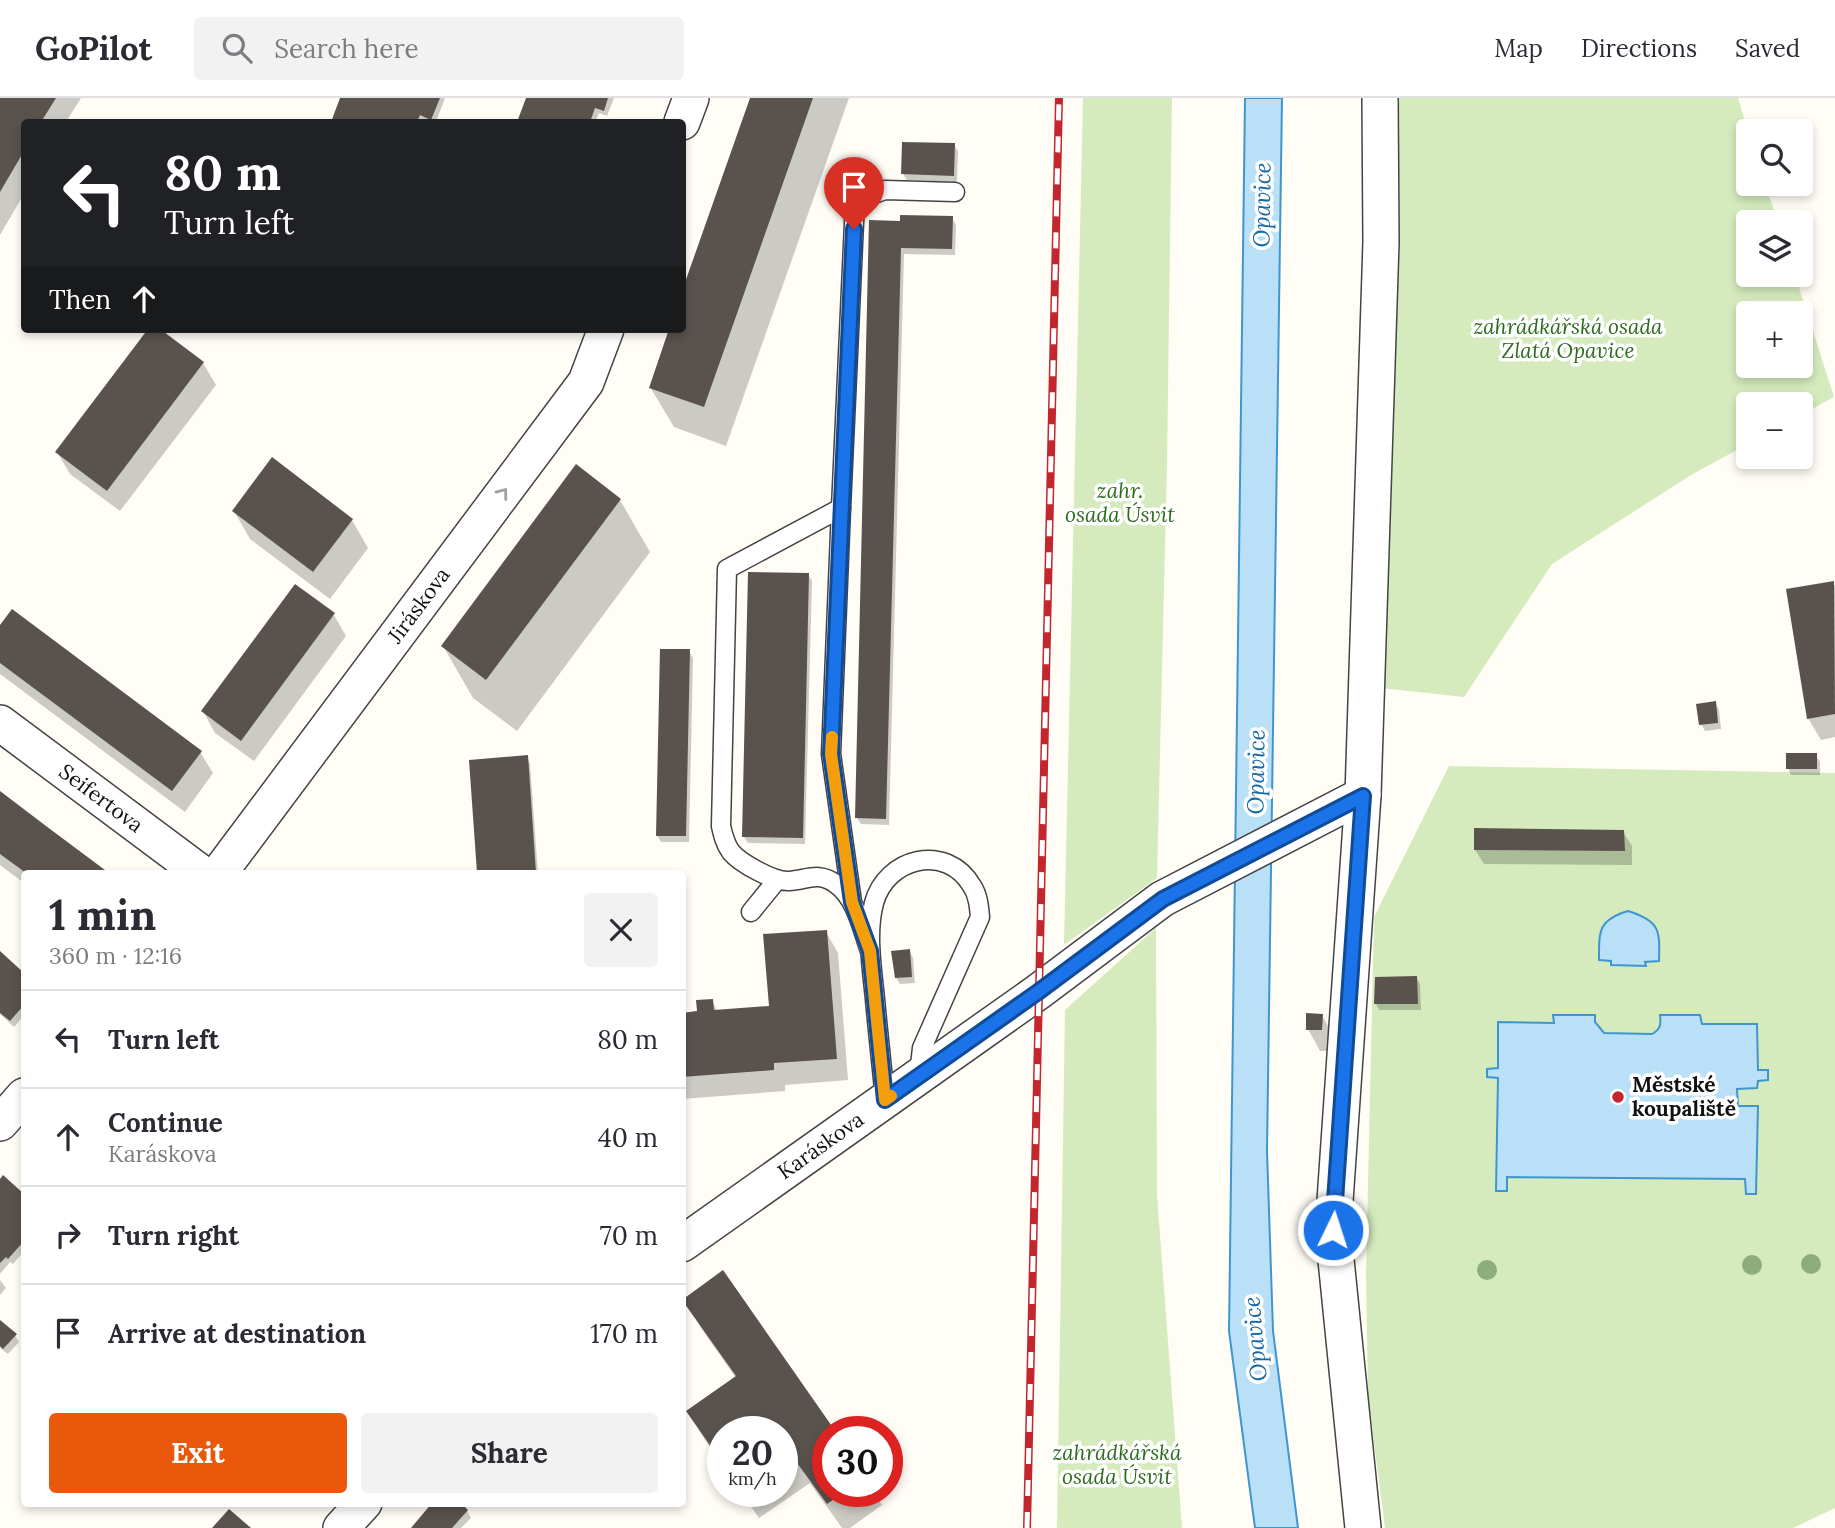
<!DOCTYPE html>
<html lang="en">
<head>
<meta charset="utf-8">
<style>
	:root { --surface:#fff; --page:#f2f2f3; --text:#2b2b33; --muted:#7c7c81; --line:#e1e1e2; --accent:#ea580c }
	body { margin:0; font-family:Lora,serif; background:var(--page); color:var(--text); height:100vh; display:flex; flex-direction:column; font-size:26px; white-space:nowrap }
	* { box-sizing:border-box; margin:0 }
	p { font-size:23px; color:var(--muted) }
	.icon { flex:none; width:38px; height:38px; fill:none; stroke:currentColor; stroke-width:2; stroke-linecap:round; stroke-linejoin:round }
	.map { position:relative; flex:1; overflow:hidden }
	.panel { position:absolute; left:21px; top:772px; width:665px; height:637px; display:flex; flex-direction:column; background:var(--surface); border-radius:7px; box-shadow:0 4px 10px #0003 }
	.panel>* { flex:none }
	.banner { position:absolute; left:21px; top:21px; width:665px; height:214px; border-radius:7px; box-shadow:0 4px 10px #0003; background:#202124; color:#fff; overflow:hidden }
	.fabs { position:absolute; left:1736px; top:21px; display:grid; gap:14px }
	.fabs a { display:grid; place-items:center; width:77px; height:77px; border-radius:7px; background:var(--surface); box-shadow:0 4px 10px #0003; font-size:35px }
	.speed { position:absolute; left:707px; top:1318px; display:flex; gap:14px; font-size:35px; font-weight:700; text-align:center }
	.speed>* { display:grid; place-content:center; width:91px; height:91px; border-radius:50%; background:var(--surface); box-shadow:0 4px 10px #0003; line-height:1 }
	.speed small { font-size:18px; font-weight:400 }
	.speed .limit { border:10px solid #d22; background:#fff; color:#111 }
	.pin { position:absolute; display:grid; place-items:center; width:60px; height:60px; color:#fff; margin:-72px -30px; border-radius:50% 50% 50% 0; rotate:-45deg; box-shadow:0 0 7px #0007 }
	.pin .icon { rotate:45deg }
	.me { position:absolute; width:77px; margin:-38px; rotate:4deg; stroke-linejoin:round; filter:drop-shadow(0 0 5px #0008) }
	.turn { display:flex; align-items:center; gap:24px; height:147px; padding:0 28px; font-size:32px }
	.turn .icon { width:91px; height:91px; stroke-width:2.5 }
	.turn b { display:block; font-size:49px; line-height:60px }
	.then { display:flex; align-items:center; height:66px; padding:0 28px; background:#0003; gap:14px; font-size:26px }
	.round { display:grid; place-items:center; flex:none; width:74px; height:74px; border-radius:7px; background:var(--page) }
	.summary { display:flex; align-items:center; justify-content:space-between; height:119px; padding:0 28px }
	h1 { font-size:42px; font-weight:700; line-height:52px }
	.button { display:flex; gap:14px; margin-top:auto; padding:14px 28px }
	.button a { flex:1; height:80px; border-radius:7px; background:var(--accent); color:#fff; font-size:28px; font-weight:700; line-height:80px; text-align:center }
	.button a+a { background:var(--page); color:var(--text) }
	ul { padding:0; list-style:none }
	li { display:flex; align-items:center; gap:21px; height:98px; padding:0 28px; border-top:2px solid var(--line) }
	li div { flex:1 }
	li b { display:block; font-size:26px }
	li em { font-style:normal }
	header { display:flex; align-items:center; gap:42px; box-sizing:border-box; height:98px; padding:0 35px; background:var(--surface); border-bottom:2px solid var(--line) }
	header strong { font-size:33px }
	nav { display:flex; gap:38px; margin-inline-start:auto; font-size:24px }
	.search { width:490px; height:63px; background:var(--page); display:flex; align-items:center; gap:18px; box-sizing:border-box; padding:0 24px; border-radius:7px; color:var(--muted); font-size:26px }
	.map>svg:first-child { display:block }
	.green { fill:#d5ebbd; fill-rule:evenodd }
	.water { fill:#b9e0f7; stroke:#3f96cf; stroke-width:2 }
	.shadow { fill:#0003 }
	.building { fill:#5a524d }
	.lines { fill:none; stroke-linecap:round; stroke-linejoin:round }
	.lane-casing { stroke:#444; stroke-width:21 }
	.street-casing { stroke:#444; stroke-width:38 }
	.lane { stroke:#fff; stroke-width:18 }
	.street { stroke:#fff; stroke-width:35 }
	.rail-casing { stroke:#c4262e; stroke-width:8 }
	.rail { stroke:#fff; stroke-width:5; stroke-dasharray:16; stroke-linecap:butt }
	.tree { fill:#8dad7f }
	.oneway { stroke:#a0a0a0 }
	.route-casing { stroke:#114b97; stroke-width:18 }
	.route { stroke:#1a73e8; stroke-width:12 }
	.slow { stroke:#f59e0b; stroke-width:12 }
	.poi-dot { fill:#c4262e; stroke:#fff; stroke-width:2.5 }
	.labels { text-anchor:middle; stroke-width:7; stroke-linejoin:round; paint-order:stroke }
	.park-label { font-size:21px; font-style:italic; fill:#2f6b1f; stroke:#fff }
	.street-label { font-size:21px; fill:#111; stroke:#fff }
	.poi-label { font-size:21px; font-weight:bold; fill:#111; stroke:#fff; text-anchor:start }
	.water-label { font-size:23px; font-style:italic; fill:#1768a6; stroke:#fff }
</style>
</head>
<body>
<header>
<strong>GoPilot</strong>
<div class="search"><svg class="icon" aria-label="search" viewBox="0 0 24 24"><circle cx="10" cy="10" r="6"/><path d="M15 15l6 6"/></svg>Search here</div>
<nav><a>Map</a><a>Directions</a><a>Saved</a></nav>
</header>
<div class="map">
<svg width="1835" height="1430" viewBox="0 0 1835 1430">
	<rect width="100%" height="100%" fill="#fffdf5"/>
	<g class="green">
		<polygon points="1083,0 1172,0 1167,365 1157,780 1064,847"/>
		<path d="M1392,0H1738L1748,33V86H1765L1778,124H1748V177H1795L1834,299L1801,317V306H1748V346L1691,377L1552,466L1464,599L1381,590ZM1748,215H1801V268H1748Z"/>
		<polygon points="1449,668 1835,675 1835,1410 1793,1430 1385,1430 1368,1298 1366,1176 1374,819"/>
		<polygon points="1156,830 1157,1097 1182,1430 1057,1430 1065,912"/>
	</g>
	<g class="water">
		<polygon points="1245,0 1282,0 1267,1053 1273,1233 1298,1430 1255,1430 1229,1233"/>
		<path d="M1628,813C1660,823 1660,832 1659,863L1645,864L1646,868L1611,867V863L1599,862C1599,833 1598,822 1628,813Z"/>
		<path d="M1553,917H1595V924L1604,935L1652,936C1661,931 1661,926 1660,917H1700L1702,926H1757L1758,972H1768V982L1758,983L1757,990L1737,991L1738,1008H1758L1756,1096H1746L1745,1081L1507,1079V1093H1496L1498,980L1487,979V971L1498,970V924L1554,925Z"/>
	</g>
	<g class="shadow">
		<polygon points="0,0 81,0 66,24 24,24 24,96 0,137"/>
		<polygon points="342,0 445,0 436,24 424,23 423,24 333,24"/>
		<polygon points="528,0 614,0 607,18 599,15 595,24 519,24"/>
		<polygon points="752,0 849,0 726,348 674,329 650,289 671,231 682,231"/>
		<polygon points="954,47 958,53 957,84 907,82 903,76"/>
		<polygon points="952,120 956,127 955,157 904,156 889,727 861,726 857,720 902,125"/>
		<polygon points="150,231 157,231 203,265 216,287 120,413 70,376 57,354"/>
		<polygon points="620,402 650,454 517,633 473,600 443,548"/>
		<polygon points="234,413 352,422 368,450 330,501 250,441"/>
		<polygon points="808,476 812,483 805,746 748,745 744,739"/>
		<polygon points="1833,485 1835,488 1835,639 1821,642 1808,620"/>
		<polygon points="334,517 346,538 254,663 215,635 203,613"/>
		<polygon points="0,530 200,654 213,675 185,714 0,576"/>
		<polygon points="689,553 693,560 689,744 661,744 657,737"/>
		<polygon points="1715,605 1719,612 1721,631 1705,633 1701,626"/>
		<polygon points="1816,657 1820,664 1820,677 1791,677 1788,670"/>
		<polygon points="527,659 530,666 538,775 479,775 471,663"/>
		<polygon points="0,695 106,775 24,775 24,785 0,767"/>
		<polygon points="1623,734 1632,748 1632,767 1484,766 1475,752"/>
		<polygon points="826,834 838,855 848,982 785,987 785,993 682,1001 682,916 699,915 712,903 718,914 771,910"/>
		<polygon points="909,853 913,860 915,885 900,886 896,880"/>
		<polygon points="1,857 24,877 24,917 14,929 0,916"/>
		<polygon points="1416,879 1420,886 1421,912 1379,912 1376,906"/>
		<polygon points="1322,917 1334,939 1334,953 1320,953 1308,931"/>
		<polygon points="4,1080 24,1099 24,1153 13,1166 10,1164 0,1176 0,1084"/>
		<polygon points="0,1182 6,1190 0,1197"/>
		<polygon points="685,1202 828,1334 828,1393 874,1393 882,1407 850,1430 842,1430 810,1385 759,1420 740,1393 782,1393 782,1334 723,1334 723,1368 705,1342 688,1314 736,1280 701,1230"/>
		<polygon points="0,1224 15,1237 19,1244 8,1256 0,1250"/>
		<polygon points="467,1413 471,1420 461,1430 413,1430"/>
	</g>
	<g class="building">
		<polygon points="0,0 56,0 41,24 24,24 24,53 0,94"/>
		<polygon points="340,0 440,0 431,22 420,17 417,24 331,24"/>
		<polygon points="526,0 608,0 604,13 595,10 590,24 517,24"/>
		<polygon points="750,0 813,0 704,309 649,290 669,231 682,231 682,193"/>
		<polygon points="902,44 955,45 954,78 901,76"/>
		<polygon points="900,117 953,118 952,151 901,150 886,721 855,720 869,122 900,123"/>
		<polygon points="148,231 160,231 204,264 107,393 55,354"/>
		<polygon points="272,359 353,421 313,474 232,413"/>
		<polygon points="576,366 621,401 486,582 441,548"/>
		<polygon points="748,474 809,475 803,740 742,739"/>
		<polygon points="1834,483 1835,616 1807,621 1786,491"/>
		<polygon points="295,486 335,515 241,643 201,613"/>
		<polygon points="12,511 202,653 172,693 0,565 0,527"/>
		<polygon points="660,551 690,551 686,738 656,738"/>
		<polygon points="1716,603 1718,625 1699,627 1696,606"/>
		<rect x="1786" y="655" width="31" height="16"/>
		<polygon points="528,657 536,775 477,775 469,662"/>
		<polygon points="0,693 46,728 109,775 26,775 0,756"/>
		<polygon points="1474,730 1624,732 1625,753 1474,752"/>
		<polygon points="827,832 837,961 774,965 774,972 682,979 682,915 697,913 696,902 713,901 714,912 769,908 763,836"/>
		<polygon points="910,851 912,879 895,880 891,853"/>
		<polygon points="0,853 24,875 24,907 10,923 0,915"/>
		<polygon points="1417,878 1418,906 1374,906 1375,879"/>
		<polygon points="1306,915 1323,916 1322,932 1306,932"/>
		<polygon points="3,1077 24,1096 24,1143 8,1161 6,1159 0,1165 0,1081"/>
		<polygon points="723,1172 836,1334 828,1334 828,1393 846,1393 827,1406 792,1358 782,1365 782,1334 723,1334 723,1366 686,1313 736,1278 682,1202"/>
		<polygon points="0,1222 17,1236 3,1251 0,1248"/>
		<polygon points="432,1405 461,1405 468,1412 452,1430 411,1430"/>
		<polygon points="229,1411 251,1430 212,1430"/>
	</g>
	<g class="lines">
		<g class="lane-casing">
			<g id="lane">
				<polyline points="841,410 855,103 885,92 955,94"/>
				<path d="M852,804L831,656L841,410L727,471L721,728C723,737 725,746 731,754C740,765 774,784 789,783C807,782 818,773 836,786C856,800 862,831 870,853"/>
				<polyline points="751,814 777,782"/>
				<path d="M885,1002C882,969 878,935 875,901C872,871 866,835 874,805C886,760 946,744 972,788C978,797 979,808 980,819L922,950L919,976"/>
			</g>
		</g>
		<g class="street-casing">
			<g id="street">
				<polyline points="682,24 691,0"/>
				<path id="s1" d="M0,625L201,775"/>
				<path id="s2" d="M219,775L586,284L606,231"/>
				<polyline points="0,1025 24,998"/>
				<path id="s3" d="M682,1146L1038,894L1162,801L1363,697"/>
				<polyline points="341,1430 364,1405"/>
				<polyline points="1363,1430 1333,1132 1363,697 1381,144 1380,0"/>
			</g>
		</g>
		<use href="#lane" class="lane"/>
		<use href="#street" class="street"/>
		<g class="rail-casing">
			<polyline id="rail" points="1027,1430 1059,0"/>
		</g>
		<use href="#rail" class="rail"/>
	</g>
	<g class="tree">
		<circle cx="1811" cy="1166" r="10"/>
		<circle cx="1752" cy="1167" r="10"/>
		<circle cx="1487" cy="1172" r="10"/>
	</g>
	<defs><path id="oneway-chevron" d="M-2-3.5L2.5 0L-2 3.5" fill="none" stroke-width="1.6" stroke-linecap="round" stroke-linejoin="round" transform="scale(1.75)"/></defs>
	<use class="oneway" href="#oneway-chevron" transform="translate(503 395) rotate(-53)"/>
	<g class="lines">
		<g class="route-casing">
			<polyline id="route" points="854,131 831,656 852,804 870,853 885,1002 1038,894 1163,801 1363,698 1333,1132"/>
		</g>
		<use href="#route" class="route"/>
		<polyline class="slow" points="832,639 831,656 852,804 870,853 885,1002 891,998"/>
	</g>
	<circle class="poi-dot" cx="1618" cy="999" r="7"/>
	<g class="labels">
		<g class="park-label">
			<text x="1568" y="236">zahrádkářská osada<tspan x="1568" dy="24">Zlatá Opavice</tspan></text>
			<text x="1120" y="400">zahr.<tspan x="1120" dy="24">osada Úsvit</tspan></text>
			<text x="1117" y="1362">zahrádkářská<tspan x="1117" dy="24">osada Úsvit</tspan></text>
		</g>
		<g class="street-label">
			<text dy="7" stroke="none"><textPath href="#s2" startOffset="334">Jiráskova</textPath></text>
			<text dy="7" stroke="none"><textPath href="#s1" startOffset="126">Seifertova</textPath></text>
			<text dy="7" stroke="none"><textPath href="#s3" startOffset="170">Karáskova</textPath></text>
		</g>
		<g class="poi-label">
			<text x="1632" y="994">Městské<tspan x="1632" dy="24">koupaliště</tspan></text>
		</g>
		<g class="water-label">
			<text transform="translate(1262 107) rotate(-89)" y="8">Opavice</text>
			<text transform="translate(1256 674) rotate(-89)" y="8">Opavice</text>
			<text transform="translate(1255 1241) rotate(-95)" y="8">Opavice</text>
		</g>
	</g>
</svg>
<div class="fabs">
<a><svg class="icon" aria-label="search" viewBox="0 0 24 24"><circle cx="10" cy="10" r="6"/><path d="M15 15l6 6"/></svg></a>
<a><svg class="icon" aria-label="layers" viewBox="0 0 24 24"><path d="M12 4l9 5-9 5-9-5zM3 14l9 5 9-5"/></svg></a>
<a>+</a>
<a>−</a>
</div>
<div class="speed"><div>20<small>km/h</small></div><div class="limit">30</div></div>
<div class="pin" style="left:854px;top:131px;background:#d93025"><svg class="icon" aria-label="arrive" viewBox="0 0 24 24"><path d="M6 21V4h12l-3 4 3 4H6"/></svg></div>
<svg class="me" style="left:1333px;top:1132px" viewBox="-20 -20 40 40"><circle r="17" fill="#1a73e8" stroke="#fff" stroke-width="3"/><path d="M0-11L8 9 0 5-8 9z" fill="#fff"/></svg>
<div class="banner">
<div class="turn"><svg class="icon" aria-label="left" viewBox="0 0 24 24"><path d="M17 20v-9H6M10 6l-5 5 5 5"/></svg><div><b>80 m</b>Turn left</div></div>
<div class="then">Then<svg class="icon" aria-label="ahead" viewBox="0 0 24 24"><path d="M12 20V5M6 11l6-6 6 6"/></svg></div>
</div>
<section class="panel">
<div class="summary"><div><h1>1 min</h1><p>360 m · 12:16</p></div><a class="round"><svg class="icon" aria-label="close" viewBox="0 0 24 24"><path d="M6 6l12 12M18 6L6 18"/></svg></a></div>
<ul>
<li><svg class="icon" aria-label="left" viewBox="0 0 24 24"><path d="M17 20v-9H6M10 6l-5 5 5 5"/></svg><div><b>Turn left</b></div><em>80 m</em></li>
<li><svg class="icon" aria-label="ahead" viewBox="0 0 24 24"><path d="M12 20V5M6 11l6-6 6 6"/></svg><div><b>Continue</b><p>Karáskova</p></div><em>40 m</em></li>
<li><svg class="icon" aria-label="right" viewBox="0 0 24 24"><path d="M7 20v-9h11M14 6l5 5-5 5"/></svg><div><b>Turn right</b></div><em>70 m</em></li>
<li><svg class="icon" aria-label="arrive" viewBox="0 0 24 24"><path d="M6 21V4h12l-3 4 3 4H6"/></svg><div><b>Arrive at destination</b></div><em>170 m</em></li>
</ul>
<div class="button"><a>Exit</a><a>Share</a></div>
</section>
</div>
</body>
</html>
